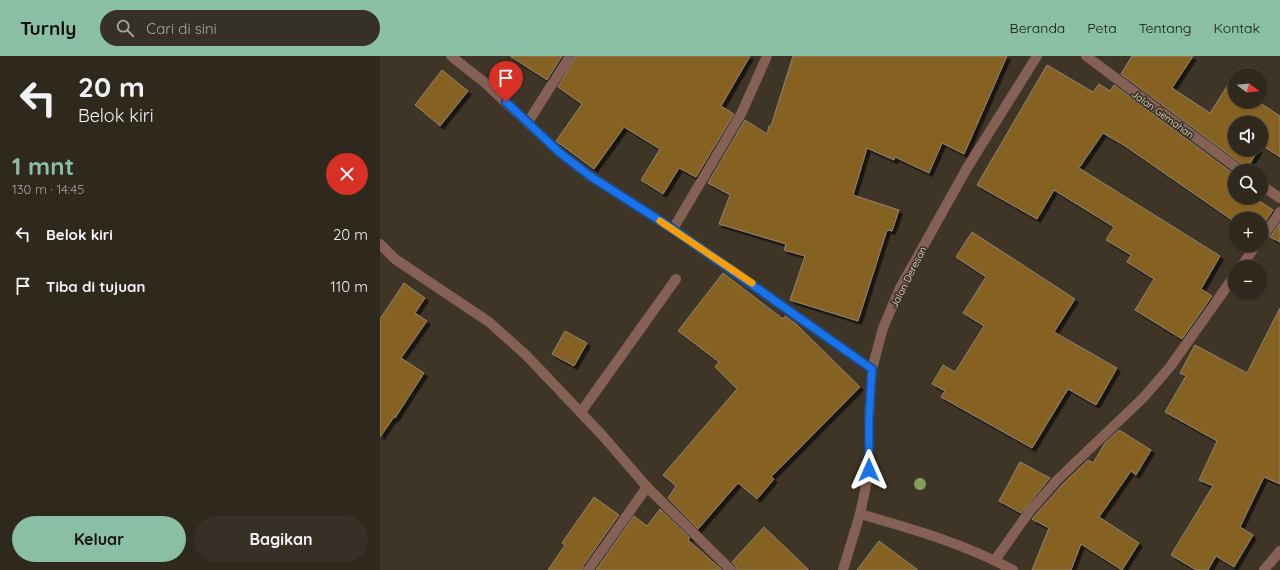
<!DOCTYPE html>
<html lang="id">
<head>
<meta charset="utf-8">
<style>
	:root { --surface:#2f281d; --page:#373026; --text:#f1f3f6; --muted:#a7a6a4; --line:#4a443b; --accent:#8abfa5 }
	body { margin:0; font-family:Quicksand,sans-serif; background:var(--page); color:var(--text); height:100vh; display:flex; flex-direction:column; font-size:15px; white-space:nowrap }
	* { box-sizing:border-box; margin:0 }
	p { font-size:13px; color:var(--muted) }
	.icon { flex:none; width:22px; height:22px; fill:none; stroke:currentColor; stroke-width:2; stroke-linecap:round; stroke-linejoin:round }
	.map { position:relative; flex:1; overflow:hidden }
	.drawer { display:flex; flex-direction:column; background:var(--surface); width:380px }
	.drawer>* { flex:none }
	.hud { background:#2f281d; color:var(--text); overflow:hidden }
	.needle { width:26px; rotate:106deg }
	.buttons { position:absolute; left:848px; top:12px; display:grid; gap:8px }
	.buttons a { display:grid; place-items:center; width:40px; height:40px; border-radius:50%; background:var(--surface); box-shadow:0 1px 3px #0004,0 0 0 1px var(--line); font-size:20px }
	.pin { position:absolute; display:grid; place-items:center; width:34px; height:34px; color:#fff; margin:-41px -17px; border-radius:50% 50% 50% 0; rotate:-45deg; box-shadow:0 0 4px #0007 }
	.pin .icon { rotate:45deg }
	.me { position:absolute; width:44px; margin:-22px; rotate:0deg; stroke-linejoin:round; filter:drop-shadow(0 0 3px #0008) }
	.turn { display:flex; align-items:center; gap:14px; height:84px; padding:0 12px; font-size:18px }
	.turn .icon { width:52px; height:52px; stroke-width:2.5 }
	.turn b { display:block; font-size:28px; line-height:34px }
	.round { display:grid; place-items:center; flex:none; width:42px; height:42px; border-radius:21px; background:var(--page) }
	.headline { display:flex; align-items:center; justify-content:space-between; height:68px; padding:0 12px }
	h1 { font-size:24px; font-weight:700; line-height:30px; color:var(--accent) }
	.button { display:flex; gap:8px; margin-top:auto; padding:8px 12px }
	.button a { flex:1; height:46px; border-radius:24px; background:var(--accent); color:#111; font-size:16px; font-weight:700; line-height:46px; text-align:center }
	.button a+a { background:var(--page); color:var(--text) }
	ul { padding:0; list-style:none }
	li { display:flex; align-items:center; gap:12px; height:52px; padding:0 12px }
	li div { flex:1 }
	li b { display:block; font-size:15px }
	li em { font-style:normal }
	header { display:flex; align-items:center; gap:24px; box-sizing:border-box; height:56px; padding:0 20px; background:var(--accent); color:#111 }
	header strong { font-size:19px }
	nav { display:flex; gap:22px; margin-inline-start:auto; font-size:14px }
	.search { width:280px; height:36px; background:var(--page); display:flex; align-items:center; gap:10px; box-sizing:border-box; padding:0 14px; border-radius:22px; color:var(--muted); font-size:15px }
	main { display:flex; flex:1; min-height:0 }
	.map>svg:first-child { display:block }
	.building { fill:#866224; stroke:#8f8373; filter:url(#shadow) }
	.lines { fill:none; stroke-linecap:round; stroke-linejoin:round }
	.street { stroke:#846055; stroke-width:10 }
	.tree { fill:#849e5f }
	.route-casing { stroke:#114b97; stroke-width:10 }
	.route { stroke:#1a73e8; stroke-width:7 }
	.slow { stroke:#f59e0b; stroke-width:7 }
	.labels { text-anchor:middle; stroke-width:3.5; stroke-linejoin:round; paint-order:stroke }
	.street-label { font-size:10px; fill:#e7e0d7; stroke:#3f3527 }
</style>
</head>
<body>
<header>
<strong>Turnly</strong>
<div class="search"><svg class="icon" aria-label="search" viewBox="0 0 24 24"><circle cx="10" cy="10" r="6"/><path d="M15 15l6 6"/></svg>Cari di sini</div>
<nav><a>Beranda</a><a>Peta</a><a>Tentang</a><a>Kontak</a></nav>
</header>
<main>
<section class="drawer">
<div class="hud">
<div class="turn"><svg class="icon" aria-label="left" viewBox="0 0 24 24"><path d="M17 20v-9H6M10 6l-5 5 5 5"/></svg><div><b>20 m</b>Belok kiri</div></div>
</div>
<div class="headline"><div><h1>1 mnt</h1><p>130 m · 14:45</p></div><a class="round" style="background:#d93025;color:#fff"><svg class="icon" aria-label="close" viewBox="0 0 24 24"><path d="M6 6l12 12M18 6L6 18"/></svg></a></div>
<ul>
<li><svg class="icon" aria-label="left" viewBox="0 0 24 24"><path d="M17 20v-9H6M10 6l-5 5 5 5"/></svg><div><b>Belok kiri</b></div><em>20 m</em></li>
<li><svg class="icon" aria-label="arrive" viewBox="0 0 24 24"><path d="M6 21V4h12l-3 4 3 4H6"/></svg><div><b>Tiba di tujuan</b></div><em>110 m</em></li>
</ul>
<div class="button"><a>Keluar</a><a>Bagikan</a></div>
</section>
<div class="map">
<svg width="900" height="514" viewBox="0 0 900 514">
	<defs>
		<filter id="shadow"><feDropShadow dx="3.5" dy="3.5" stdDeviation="0" flood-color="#0009"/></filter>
	</defs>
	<rect width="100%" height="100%" fill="#3f3527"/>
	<g class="building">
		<polygon points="130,0 182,0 167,24"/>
		<polygon points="196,0 370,0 341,50 354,58 316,121 299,112 283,138 261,124 280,93 244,71 214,113 176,85 202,48 178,31"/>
		<polygon points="413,0 627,0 584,98 562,87 549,117 515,101 514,104 487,92 473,139 519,154 512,175 507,174 478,265 410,244 425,200 404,194 406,188 339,168 350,139 328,127 365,64 387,78 389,70 391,70"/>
		<polygon points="752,0 813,0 792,32 830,57 855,18 855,45 877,45 900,60 900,101 881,89 881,67 855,67 855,93 879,93 867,112 741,18"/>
		<polygon points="667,9 713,36 719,28 730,35 734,29 855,119 855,141 873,141 893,154 881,172 881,163 855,163 855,166 745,90 723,77 699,112 840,200 821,233 832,240 802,283 755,254 774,223 747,206 751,199 726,184 734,171 674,134 657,163 597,129"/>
		<polygon points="62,14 88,35 60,70 35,49"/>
		<polygon points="900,167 900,186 890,181"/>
		<polygon points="592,176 695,243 674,276 737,312 716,349 688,333 652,392 561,341 565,335 552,328 563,309 575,316 604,270 583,257 606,221 576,201"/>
		<polygon points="343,217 403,263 405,260 416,268 480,331 391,421 394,423 377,443 358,427 318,473 288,442 296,430 283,419 357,333 335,311 339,306 298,275"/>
		<polygon points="24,227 45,242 35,257 47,265 21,302 44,317 15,362 14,361 0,381 0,263"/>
		<polygon points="900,252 900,428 884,421 860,471 873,479 854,511 836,500 828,514 816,514 791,499 833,430 819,424 837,385 785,356 806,320 800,317 815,289 867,317"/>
		<polygon points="185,275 207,287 194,310 172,298"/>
		<polygon points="739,374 771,394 756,419 751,415 719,461 759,487 742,514 701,488 691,514 652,514 669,472 652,463 682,429 708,404 713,407 725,387"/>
		<polygon points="640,406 670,422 641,457 619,445"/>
		<polygon points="214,441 239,459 203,510 202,514 168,514 185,489 182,487"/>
		<polygon points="280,453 310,482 308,484 342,514 216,514 254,460 267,470"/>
		<polygon points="384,471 429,514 357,514 356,510 352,506"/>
		<polygon points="499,485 538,514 477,514"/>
	</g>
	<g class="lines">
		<g class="street">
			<polyline points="71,0 104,26 180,97 210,120 293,173 492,313"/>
			<polyline points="706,0 861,115"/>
			<polyline points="148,66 190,0"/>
			<polyline points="881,129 900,142"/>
			<polyline points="293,173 361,58 387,0"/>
			<polyline points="881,183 900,156"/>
			<polyline points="0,188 15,203 109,266 146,299 222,379 267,431 351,514"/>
			<polyline points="861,211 876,189"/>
			<polyline points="201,356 296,223"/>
			<path d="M480,458C533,473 585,488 633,514"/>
			<polyline points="615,504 649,456 677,424 763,342 790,311 855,219"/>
			<polyline points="208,514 267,431"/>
			<polyline points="463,514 480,458 489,415 489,362 492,313 503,272 520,232 587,112 657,0"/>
			<polyline points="884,514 900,495"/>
		</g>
	</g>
	<circle class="tree" cx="540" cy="428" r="6"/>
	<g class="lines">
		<g class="route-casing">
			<polyline id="route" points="126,46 180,97 210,120 293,173 492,313 489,362 489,414"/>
		</g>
		<use href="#route" class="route"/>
		<polyline class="slow" points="280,165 372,227"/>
	</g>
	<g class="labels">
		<g class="street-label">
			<text transform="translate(783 58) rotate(36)" y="4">Jalan Gemahan</text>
			<text transform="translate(528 221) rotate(-63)" y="4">Jalan Deresan</text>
		</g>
	</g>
</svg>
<div class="buttons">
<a><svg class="needle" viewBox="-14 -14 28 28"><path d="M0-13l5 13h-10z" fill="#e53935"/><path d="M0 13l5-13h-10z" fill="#a7a6a4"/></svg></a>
<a><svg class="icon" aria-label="sound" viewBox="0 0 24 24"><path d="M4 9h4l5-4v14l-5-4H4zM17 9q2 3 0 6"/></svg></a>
<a><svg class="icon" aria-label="search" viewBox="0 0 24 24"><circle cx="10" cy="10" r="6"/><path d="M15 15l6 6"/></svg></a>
<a>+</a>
<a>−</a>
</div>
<div class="pin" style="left:126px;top:46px;background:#d93025"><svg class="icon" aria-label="arrive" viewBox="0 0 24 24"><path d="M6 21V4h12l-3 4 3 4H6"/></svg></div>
<svg class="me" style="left:489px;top:414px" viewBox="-20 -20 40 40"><path d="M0-17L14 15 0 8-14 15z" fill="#1a73e8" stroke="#fff" stroke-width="4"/></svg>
</div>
</main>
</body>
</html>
